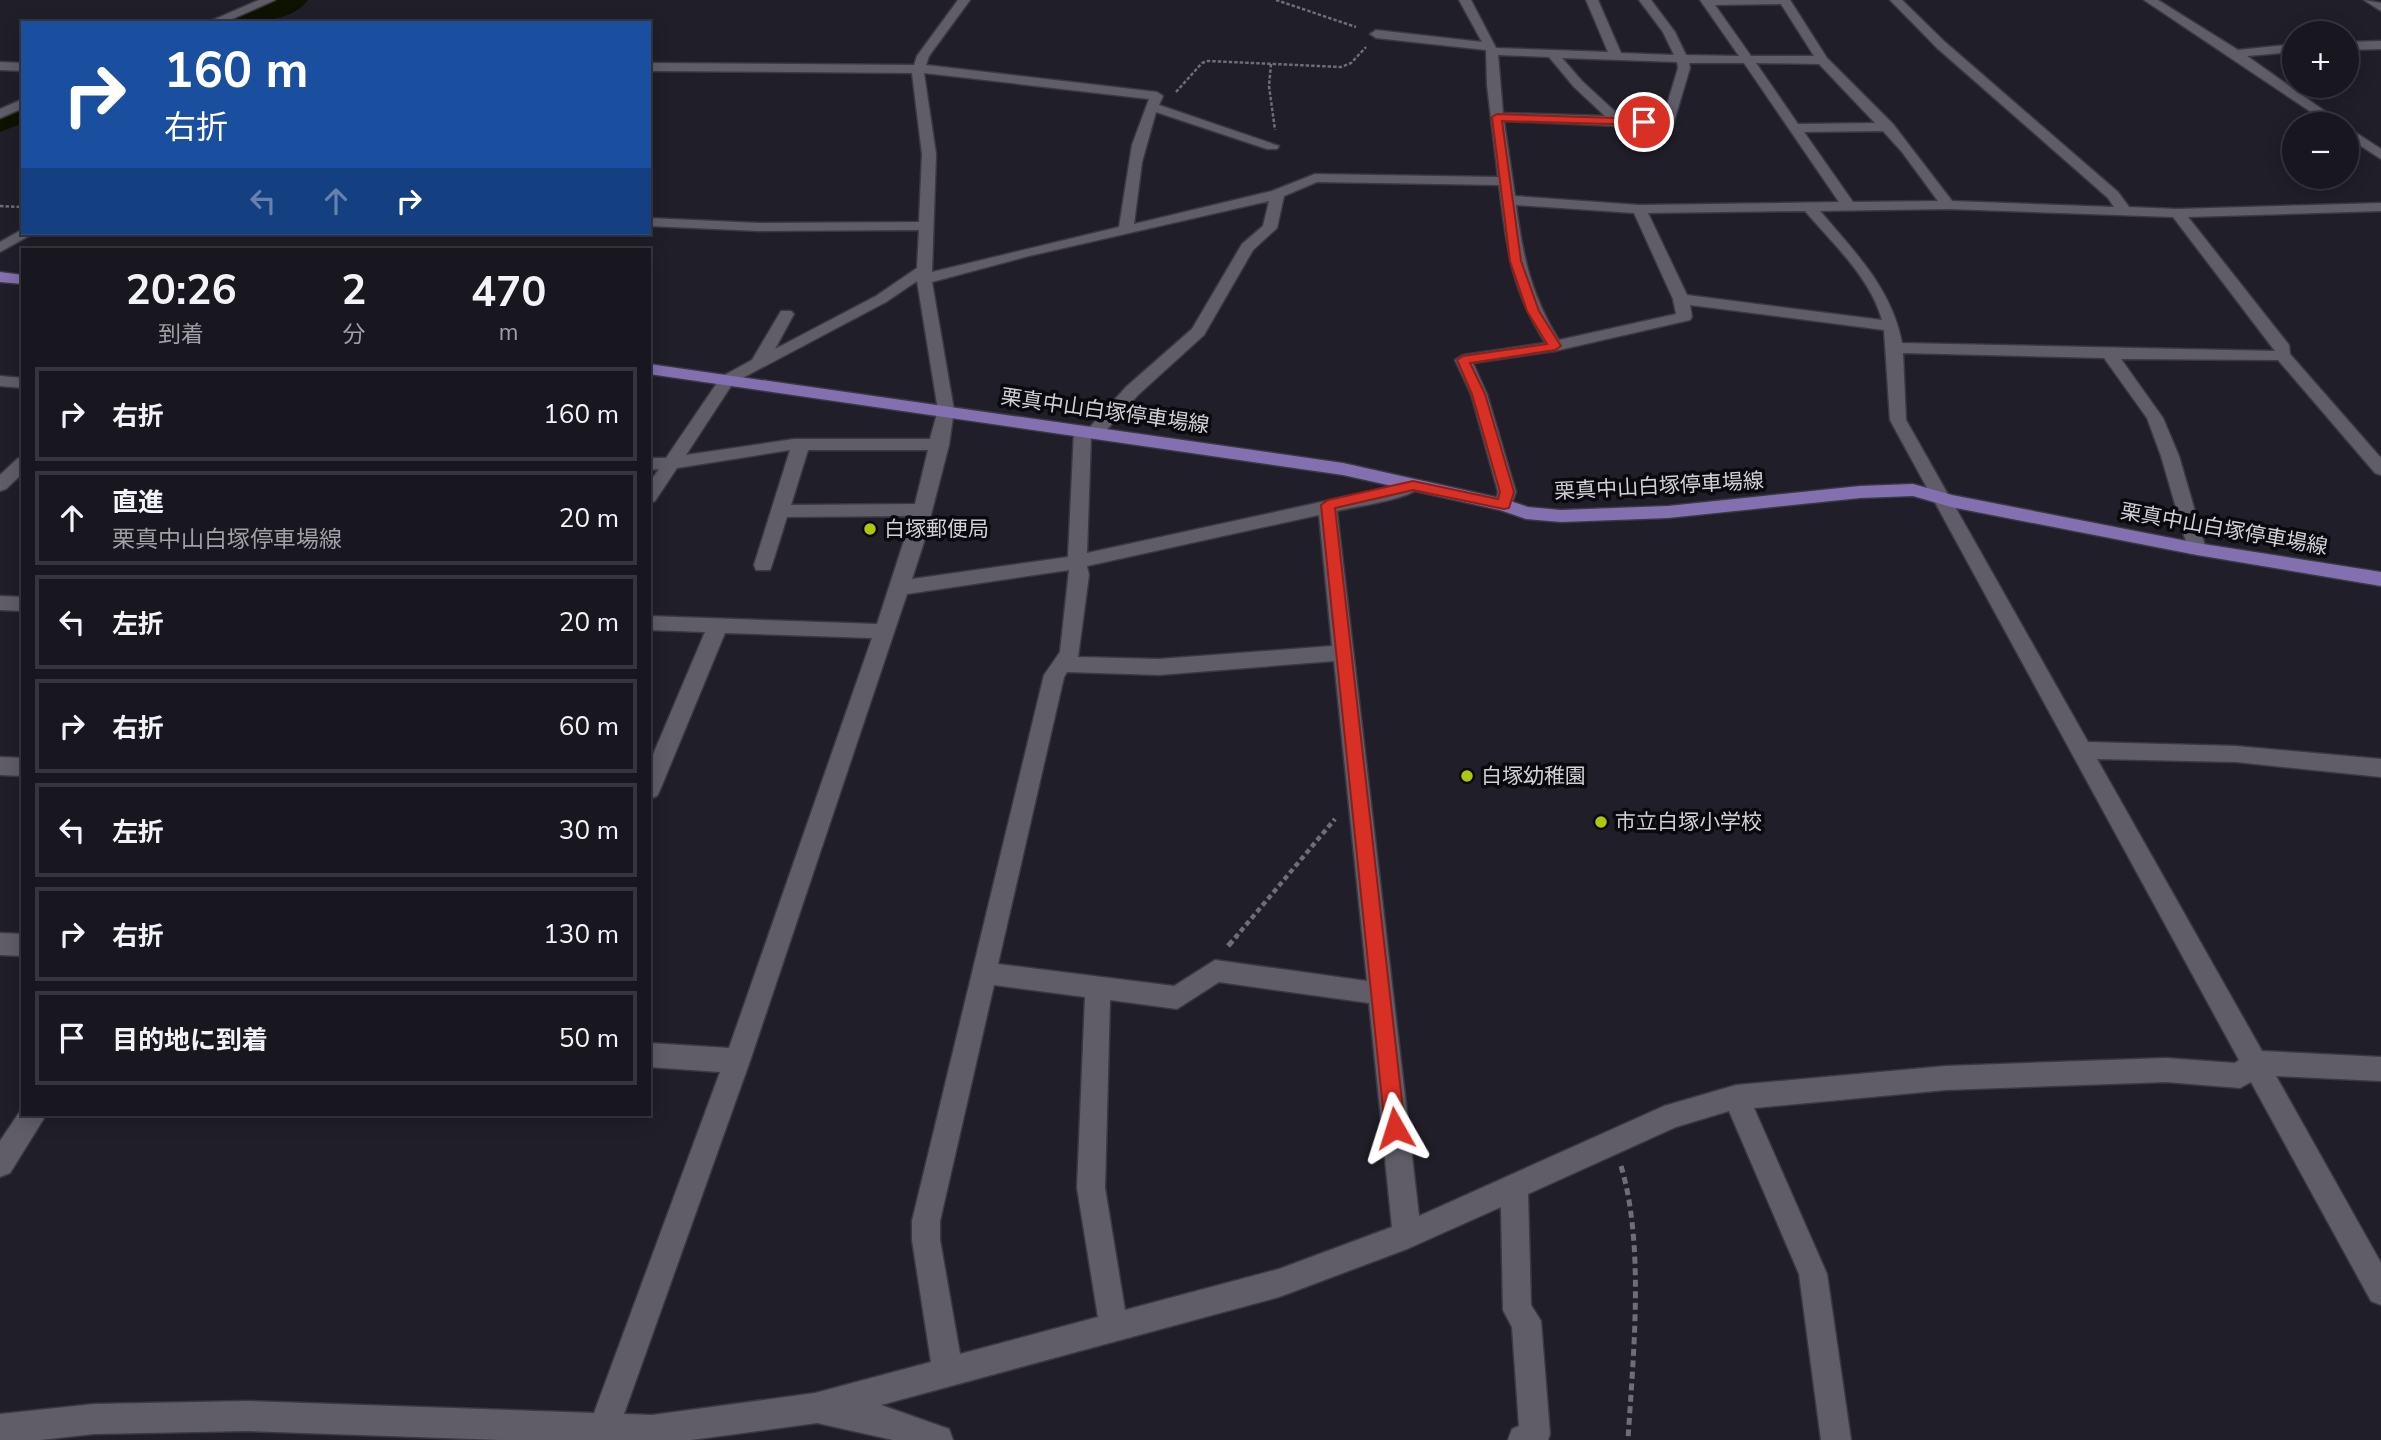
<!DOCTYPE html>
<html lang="ja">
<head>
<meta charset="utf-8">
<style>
	:root { --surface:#18161e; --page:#211f27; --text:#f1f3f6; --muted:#9f9fa4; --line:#36353c }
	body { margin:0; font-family:"Nunito Sans","Noto Sans JP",sans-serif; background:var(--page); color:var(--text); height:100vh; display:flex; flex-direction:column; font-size:26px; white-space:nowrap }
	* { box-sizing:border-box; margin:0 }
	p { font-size:23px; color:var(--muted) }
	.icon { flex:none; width:38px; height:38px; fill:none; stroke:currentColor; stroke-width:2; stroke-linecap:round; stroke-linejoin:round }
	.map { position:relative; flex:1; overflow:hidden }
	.side { position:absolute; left:21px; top:248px; width:630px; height:868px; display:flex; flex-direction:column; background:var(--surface); border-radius:0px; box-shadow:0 4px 18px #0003,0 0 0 2px var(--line) }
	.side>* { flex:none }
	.guide { position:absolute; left:21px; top:21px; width:630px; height:214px; border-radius:0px; box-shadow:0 4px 18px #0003,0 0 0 2px var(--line); background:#1a4fa0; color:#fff; overflow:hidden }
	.buttons { position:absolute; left:2282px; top:21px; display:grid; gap:14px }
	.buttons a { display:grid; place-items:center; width:77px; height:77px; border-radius:50%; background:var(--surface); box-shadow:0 4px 18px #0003,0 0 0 2px var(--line); font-size:35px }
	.pin { position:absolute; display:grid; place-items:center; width:60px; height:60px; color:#fff; margin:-30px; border:4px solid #fff; border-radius:50%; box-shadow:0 2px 7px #0007 }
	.me { position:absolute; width:77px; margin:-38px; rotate:354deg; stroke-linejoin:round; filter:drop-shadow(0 0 5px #0008) }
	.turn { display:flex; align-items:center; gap:24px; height:147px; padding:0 28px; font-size:32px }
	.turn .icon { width:91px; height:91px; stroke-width:2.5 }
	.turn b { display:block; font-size:49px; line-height:60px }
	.lanes { display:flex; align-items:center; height:66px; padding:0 28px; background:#0003; justify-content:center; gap:35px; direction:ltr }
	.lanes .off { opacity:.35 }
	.eta { display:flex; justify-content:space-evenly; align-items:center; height:119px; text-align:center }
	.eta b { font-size:42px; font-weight:700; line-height:49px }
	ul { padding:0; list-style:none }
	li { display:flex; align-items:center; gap:21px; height:94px; margin:0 14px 10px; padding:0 14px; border:4px solid var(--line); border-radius:0px }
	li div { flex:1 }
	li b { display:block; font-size:26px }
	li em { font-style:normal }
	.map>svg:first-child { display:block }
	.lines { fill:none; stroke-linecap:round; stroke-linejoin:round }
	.river { fill:#0e1200; fill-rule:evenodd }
	.minor-casing { stroke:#3a3840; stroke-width:3 }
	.major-casing { stroke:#3a3840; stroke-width:3 }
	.path-far2 { stroke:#6f6d75; stroke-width:2.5; stroke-dasharray:3.5 2; stroke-linecap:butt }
	.path-far1 { stroke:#6f6d75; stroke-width:4.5; stroke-dasharray:5 3.5; stroke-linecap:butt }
	.path { stroke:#6f6d75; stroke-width:5; stroke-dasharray:7 4.5; stroke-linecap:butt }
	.minor { fill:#605d69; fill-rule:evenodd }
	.major { fill:#8370b0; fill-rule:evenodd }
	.route { fill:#d93025; stroke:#8d1f18; stroke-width:2 }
	.poi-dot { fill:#adc60f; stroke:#0a090d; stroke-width:2.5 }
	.labels { text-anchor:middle; stroke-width:7; stroke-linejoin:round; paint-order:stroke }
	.street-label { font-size:21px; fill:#d2d0d7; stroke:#0a090d }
	.poi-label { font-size:21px; fill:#d2d0d7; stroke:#0a090d; text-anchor:start }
</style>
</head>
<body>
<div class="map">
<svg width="2381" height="1440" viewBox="0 0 2381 1440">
	<rect width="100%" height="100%" fill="#201e28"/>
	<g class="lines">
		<g class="river">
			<path d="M264,0H308C291,24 243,23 217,23L222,16Z"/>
			<polygon points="23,99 23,123 0,132 0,107"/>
		</g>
		<g class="minor-casing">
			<g id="minor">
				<polygon points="259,0 275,0 223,23 206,23"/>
				<path d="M958,0H970L929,56L926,65L1157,92L1163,96L1159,105L1279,146L1277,149H1267L1156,112L1142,162L1134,224L1272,191L1315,174L1498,177L1487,85L1486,50L1376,38L1370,34L1376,30L1482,42L1459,0H1471L1496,48L1608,52L1586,0H1598L1621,53L1674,55L1663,32L1639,0H1651L1675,32L1686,55L1739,56L1700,0H1790L1827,58L1893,124L1952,201L2114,207L2108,198L1937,48L1890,0H1902L1945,42L2118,192L2129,207L2177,209L2381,203V211L2188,217L2289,345L2290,354L2381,458V475L2375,473L2278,360L2121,359L2163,418L2179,456L2206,549L2204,554H2190L2188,549L2161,456L2147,418L2104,358L1903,353L1906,420L2088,742L2236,746L2381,759V777L2236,762L2097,759L2262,1051L2381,1057V1081L2276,1076L2381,1263V1305L2371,1301L2251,1082L2240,1088L2166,1082L1946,1090L1754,1108L1827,1274L1851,1440H1821L1799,1274L1729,1111L1676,1127L1528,1194L1531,1305L1541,1321L1550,1434L1548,1440H1508L1512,1429L1519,1426L1512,1327L1503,1310L1501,1207L1407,1249L1279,1297L881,1405L949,1429L953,1440H893L817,1423L691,1440H501L247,1431L94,1434L40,1440H0V1414L94,1404L247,1401L594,1413L720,1072L649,1067V1043L729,1048L872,638L725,633L660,790L657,796L649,799V764L705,632L649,630V616L877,624L912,516L787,517L772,565L770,570H756L754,565L790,450L677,468L655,501L649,503V483L659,469L649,470V458H666L721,377L752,360L781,311H791L794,314L775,349L876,296L917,268L919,230L759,231L649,226V218L759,223L919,222L922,154L912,73L649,71V63L914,65L917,56ZM1781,4L1814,56H1751L1715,5ZM1498,55L1549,57L1574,87L1605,116L1503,113ZM1562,58L1677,62L1678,68L1663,118L1621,117L1582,81ZM1689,63H1744L1839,202L1639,205L1515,196L1504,121L1619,126L1673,125L1690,68ZM1756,63L1819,64L1875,123L1798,124ZM924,73L1149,99L1132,145L1119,227L932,272L936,154ZM1883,131L1902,152L1938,201L1853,202L1804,132ZM1317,182L1499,185C1507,249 1510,286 1545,343L1463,355L1455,360L1471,394L1498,492L1495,505L1504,511L1510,509L1516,492L1487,394L1473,363L1555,351L1690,320L1692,317L1690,305L1884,330L1890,420L2239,1060L2235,1063L2166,1058L1946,1066L1736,1085L1664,1106L1419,1216L1337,511C1356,506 1411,500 1422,485L1413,479L1390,487L1087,553L1091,436H1101L1138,395L1204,335L1253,250L1277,228L1284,196ZM1269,201L1263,226L1242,244L1192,329L1126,387L1089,428L1083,426L1074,431L1068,557L912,579L924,542L949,445L954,410L932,282L1029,256ZM1516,205L1634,213L1673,299L1676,314L1559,340C1531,295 1523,257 1516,205ZM1948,209L2173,217L2275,351L1902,343C1892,289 1855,252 1820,211ZM1805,211C1833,244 1870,277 1882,320L1687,295L1648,213ZM917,281L938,410L930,439H794L686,455L733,383L886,302ZM808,450H928L915,504L791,505ZM1319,515L1332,646L1159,659L1078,657L1089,575L1087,566ZM1069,570L1060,652L1044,675L912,1221V1240L931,1362L815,1393L652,1415L624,1414L750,1061L907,594ZM1334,661L1367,981L1215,960L1174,986L998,964L1064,677L1067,672L1159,675ZM1219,982L1369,1003L1392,1227L1279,1269L1125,1310L1105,1188L1110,1000L1177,1009ZM994,985L1085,997L1077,1188L1098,1317L960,1354L940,1240V1221Z"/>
				<polygon points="2144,0 2158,0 2238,50 2294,44 2294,52 2247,56 2343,124 2329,124"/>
				<polygon points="2364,0 2381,3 2381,11"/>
				<polygon points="2381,41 2381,49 2347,50 2347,42"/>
				<polygon points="0,62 23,63 23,71 0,70"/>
				<polygon points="23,99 23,108 0,118 0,109"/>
				<polygon points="2347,127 2381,149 2381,159 2347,137"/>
				<polygon points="23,229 23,233 31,233 29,236 0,252 0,242"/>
				<polygon points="0,376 23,378 23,388 0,386"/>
				<polygon points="23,457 23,473 6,489 0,491 0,475 17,459"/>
				<polygon points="0,596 23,597 23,611 0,610"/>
				<polygon points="0,757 23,758 23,776 0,775"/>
				<polygon points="0,933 23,934 23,956 0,955"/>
				<polygon points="23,1107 23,1115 46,1115 10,1173 0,1177 0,1141"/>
			</g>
		</g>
		<g class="major-casing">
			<g id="major">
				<polygon points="0,272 23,275 23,284 0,282"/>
				<polygon points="649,364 1343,463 1504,499 1528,507 1561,510 1668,506 1860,486 1913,484 1952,495 2197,543 2381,572 2381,586 2197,555 1951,507 1913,496 1860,498 1668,518 1561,522 1526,519 1500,510 1343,475 649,374"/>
			</g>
		</g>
		<g class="path-far2">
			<polyline points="1276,0 1356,27"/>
			<polyline points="1271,64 1269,86 1275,130"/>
			<polyline points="1176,92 1202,63 1208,61 1341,67 1351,63 1366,47"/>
			<polyline points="0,206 23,207"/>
		</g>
		<polyline class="path-far1" points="1235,938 1335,819"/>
		<g class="path">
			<polyline points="1228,946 1237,936"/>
			<path d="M1621,1166C1645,1246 1633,1356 1628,1440"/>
		</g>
		<use href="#minor" class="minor"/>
		<use href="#major" class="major"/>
	</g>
	<polygon class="route" points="1497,114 1644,119 1649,122 1644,125 1502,121 1521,261 1539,311 1561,346 1555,350 1470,363 1485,394 1514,492 1509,508 1504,509 1413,490 1335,508 1405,1128 1402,1135 1395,1138 1388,1135 1385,1128 1321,505 1328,500 1413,481 1498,499 1500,492 1472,394 1457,360 1463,356 1547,344 1527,311 1510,261 1492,117"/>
	<g class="poi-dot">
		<circle cx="870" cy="529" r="7"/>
		<circle cx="1467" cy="776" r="7"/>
		<circle cx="1601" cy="822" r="7"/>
	</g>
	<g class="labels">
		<g class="street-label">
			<text transform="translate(1105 411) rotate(8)" y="7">栗真中山白塚停車場線</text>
			<text transform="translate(1659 486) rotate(-3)" y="7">栗真中山白塚停車場線</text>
			<text transform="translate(2224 529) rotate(10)" y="7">栗真中山白塚停車場線</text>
		</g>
		<g class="poi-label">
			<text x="884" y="536">白塚郵便局</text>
			<text x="1481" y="783">白塚幼稚園</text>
			<text x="1615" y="829">市立白塚小学校</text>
		</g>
	</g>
</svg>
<div class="buttons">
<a>+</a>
<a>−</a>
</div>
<div class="pin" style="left:1644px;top:122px;background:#d93025"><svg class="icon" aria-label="arrive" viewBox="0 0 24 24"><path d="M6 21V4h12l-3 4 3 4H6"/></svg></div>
<svg class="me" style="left:1395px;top:1128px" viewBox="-20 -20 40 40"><path d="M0-17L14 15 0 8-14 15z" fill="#d93025" stroke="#fff" stroke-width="4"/></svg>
<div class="guide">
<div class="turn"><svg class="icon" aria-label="right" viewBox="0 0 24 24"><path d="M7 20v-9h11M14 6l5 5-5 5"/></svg><div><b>160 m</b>右折</div></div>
<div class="lanes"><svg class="icon off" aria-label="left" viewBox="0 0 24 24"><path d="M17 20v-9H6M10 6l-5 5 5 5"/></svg><svg class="icon off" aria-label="ahead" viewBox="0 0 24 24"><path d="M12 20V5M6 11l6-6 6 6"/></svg><svg class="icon" aria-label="right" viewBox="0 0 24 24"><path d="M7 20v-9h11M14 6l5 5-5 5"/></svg></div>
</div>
<section class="side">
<div class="eta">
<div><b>20:26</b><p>到着</p></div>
<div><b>2</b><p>分</p></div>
<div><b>470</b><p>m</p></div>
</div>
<ul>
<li><svg class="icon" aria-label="right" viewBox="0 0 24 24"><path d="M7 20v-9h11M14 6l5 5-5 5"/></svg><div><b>右折</b></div><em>160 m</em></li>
<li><svg class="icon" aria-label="ahead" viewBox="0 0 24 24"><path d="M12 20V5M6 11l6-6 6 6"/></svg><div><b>直進</b><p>栗真中山白塚停車場線</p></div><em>20 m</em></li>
<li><svg class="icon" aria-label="left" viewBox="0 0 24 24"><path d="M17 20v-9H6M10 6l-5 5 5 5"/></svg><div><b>左折</b></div><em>20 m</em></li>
<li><svg class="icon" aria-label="right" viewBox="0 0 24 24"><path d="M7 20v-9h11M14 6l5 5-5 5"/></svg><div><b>右折</b></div><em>60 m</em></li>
<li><svg class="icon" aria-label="left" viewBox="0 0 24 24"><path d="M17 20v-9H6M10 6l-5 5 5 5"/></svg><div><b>左折</b></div><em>30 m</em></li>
<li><svg class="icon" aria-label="right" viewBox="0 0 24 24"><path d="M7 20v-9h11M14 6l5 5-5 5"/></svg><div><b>右折</b></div><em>130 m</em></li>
<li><svg class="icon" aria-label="arrive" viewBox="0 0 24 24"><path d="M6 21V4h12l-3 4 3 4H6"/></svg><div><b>目的地に到着</b></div><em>50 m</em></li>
</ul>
</section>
</div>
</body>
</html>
